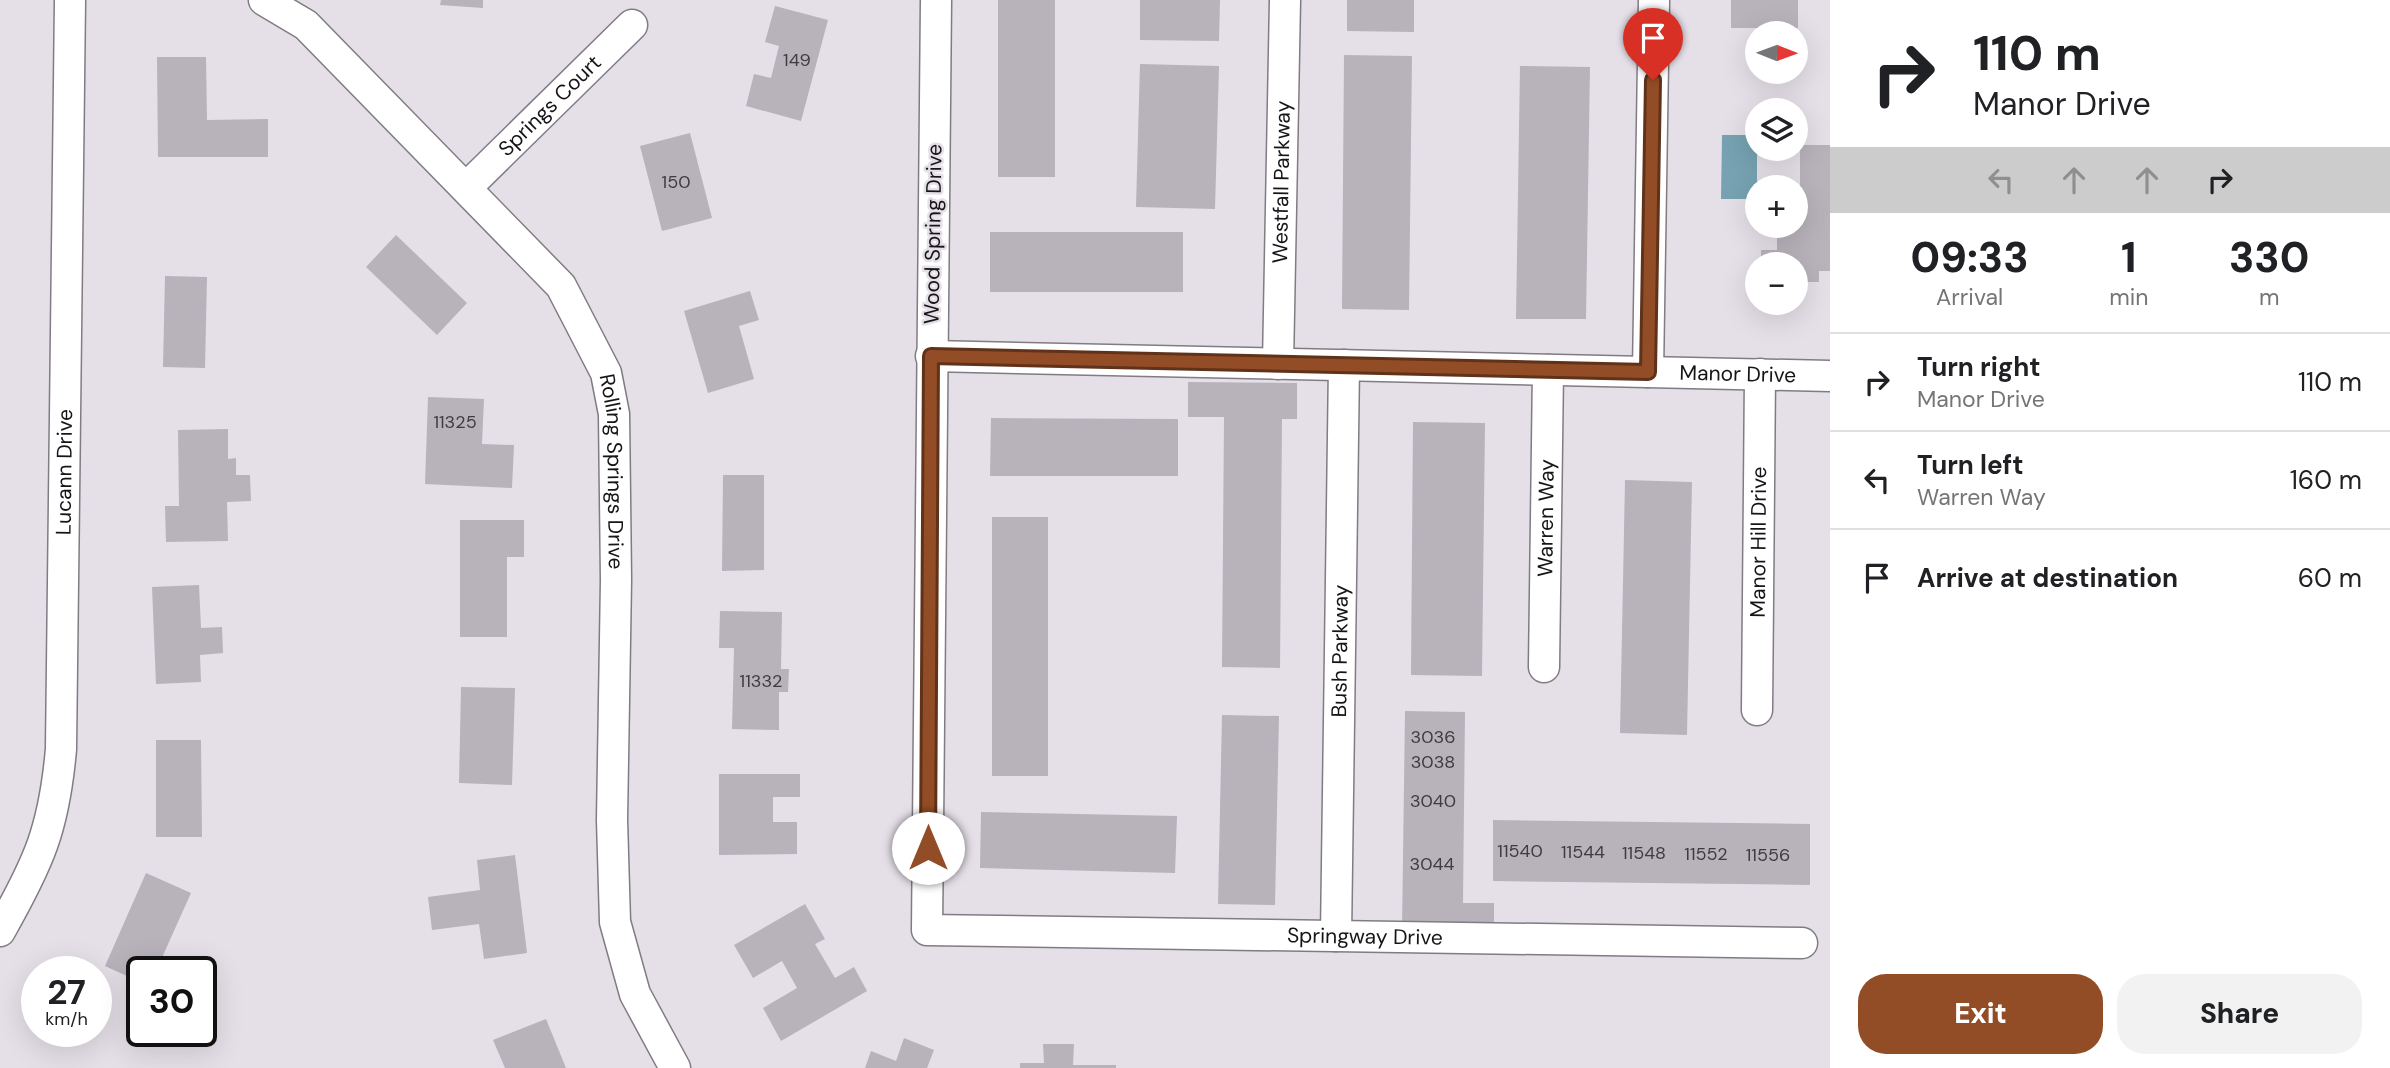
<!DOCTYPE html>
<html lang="en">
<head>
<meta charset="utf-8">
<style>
	:root { --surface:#fff; --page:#f2f2f2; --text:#202124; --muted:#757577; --line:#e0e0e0; --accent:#934d26 }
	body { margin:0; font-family:"DM Sans",sans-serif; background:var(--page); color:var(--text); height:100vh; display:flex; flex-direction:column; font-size:26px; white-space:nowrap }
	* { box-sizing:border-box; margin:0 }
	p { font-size:23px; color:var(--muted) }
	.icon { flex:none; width:38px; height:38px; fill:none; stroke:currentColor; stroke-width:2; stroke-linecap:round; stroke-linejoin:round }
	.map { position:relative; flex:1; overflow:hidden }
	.drawer { display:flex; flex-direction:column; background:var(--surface); width:560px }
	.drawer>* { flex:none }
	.banner { background:#fff; color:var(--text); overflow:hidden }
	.needle { width:46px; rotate:91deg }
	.controls { position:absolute; left:1745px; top:21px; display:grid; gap:14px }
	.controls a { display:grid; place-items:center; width:63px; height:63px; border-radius:50%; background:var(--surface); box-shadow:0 7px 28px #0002; font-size:35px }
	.speed { position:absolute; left:21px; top:956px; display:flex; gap:14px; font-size:35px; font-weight:700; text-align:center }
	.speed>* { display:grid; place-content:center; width:91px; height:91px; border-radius:50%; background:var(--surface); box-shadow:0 7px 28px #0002; line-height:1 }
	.speed small { font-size:18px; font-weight:400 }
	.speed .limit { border:4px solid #111; border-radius:10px; background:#fff; color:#111 }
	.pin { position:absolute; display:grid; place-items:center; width:60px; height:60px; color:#fff; margin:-72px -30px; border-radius:50% 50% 50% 0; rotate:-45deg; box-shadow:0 0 7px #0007 }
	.pin .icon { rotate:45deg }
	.me { position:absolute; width:77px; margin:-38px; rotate:0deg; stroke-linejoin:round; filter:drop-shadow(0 0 5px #0008) }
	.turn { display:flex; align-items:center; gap:24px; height:147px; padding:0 28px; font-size:32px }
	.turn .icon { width:91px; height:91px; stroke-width:2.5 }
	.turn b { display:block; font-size:49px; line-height:60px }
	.lanes { display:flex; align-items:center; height:66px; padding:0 28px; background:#0003; justify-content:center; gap:35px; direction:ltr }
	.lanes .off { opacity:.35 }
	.eta { display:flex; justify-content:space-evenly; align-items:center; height:119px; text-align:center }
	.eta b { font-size:42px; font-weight:800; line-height:49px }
	.action { display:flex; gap:14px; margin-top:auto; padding:14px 28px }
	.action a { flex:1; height:80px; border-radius:28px; background:var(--accent); color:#fff; font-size:28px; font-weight:800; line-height:80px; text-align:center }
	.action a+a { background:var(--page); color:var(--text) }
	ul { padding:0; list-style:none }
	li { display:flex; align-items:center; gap:21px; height:98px; padding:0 28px; border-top:2px solid var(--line) }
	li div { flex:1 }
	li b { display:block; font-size:26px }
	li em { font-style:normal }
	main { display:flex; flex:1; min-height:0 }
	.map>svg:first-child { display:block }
	.water { fill:#76a2b2 }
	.building { fill:#b8b2bb }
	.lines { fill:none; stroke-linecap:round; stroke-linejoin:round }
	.minor-casing { stroke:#817b84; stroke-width:33 }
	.minor { stroke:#fff; stroke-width:30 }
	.route-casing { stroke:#603219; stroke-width:18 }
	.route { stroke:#934d26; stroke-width:12 }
	.labels { text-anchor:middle; stroke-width:5; stroke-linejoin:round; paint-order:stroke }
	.number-label { font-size:18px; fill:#3e3c40 }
	.street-label { font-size:21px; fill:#161417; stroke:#e5dfe8 }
</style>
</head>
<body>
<main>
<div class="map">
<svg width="1830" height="1068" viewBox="0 0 1830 1068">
	<rect width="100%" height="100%" fill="#e5dfe8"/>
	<polygon class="water" points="1722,135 1757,135 1757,199 1721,199"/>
	<g class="building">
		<polygon points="441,0 483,0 483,8 440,5"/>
		<rect x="998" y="0" width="57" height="177"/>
		<polygon points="1140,0 1220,0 1219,41 1140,40"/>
		<polygon points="1347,0 1414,0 1414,32 1347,31"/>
		<rect x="1731" y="0" width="67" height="28"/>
		<polygon points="775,6 828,20 801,121 746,106 754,74 771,78 779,46 765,42"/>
		<polygon points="1344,55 1412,56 1409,310 1342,309"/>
		<polygon points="157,57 206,57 207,120 268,119 268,157 158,157"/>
		<polygon points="1140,64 1219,66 1215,209 1136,207"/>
		<polygon points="1520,66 1590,67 1586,319 1516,319"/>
		<polygon points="690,133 712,218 662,231 640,146"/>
		<polygon points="1800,145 1830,145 1830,271 1819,271 1819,282 1796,282 1796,264 1761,264 1761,250 1777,250 1777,228 1796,226 1796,202 1800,202"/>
		<rect x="990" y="232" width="193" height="60"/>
		<polygon points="396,235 467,303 437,335 366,267"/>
		<polygon points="165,276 207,277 205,368 163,367"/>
		<polygon points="750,291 759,320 739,326 754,379 708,393 684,311"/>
		<polygon points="1188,382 1297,383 1297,419 1282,419 1280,668 1222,667 1224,417 1188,417"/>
		<polygon points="428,397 484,399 482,444 514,445 512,488 425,484"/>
		<polygon points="991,418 1178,419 1178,476 990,476"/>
		<polygon points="1413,422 1485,423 1482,676 1411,675"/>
		<polygon points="228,429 228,459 236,458 236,475 250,475 251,501 227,502 228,541 166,542 165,506 179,506 178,430"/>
		<polygon points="723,475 764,475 764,570 722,571"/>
		<polygon points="1625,480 1692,482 1687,735 1620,733"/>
		<rect x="992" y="517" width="56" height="259"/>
		<polygon points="460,520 524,520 524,557 507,557 507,637 460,637"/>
		<polygon points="199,585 201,628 222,627 223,653 200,655 201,682 156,684 152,587"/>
		<polygon points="720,611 782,612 781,669 789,669 788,692 779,692 779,730 732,729 734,648 719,648"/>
		<polygon points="461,687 515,688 512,785 459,783"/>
		<polygon points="1405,711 1465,712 1463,903 1494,903 1494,931 1402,930"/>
		<polygon points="1222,715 1279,716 1275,905 1218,904"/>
		<polygon points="156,740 201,740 202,837 156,837"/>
		<polygon points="719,774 800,774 800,797 773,797 773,822 797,822 797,854 719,855"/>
		<polygon points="981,812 1177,816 1175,873 980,868"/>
		<polygon points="1493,820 1810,824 1810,885 1493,881"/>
		<polygon points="515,855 527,953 484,959 479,924 432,930 428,897 480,890 477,860"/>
		<polygon points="146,873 191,893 156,971 142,971 142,983 105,966"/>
		<polygon points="805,904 825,939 815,944 835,978 854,967 867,991 781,1041 763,1008 797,988 782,961 753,978 734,945"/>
		<polygon points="546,1019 566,1068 505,1068 493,1040"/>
		<polygon points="904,1038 934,1050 927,1068 865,1068 871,1051 896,1061"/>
		<polygon points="1043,1044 1074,1044 1073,1065 1116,1065 1116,1068 1020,1068 1020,1063 1044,1063"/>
	</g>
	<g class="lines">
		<g class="minor-casing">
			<g id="minor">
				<path id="s1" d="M264,0L306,25L561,286L606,373L614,414L616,580L612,820L615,922L635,994L675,1068"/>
				<path id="s2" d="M936,0L927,930L1802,943"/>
				<path id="s3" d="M467,187L632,25"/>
				<path id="s4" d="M931,356L1830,376"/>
				<path id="s5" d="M1278,364L1285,0"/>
				<polyline points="1648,372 1654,0"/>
				<path id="s6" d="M1544,667L1548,370"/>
				<path id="s7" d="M1757,710L1760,374"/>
				<path id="s8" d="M0,931C39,862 54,829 61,749L70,0"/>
				<path id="s9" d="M1336,936L1344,365"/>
			</g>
		</g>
		<use href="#minor" class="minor"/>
	</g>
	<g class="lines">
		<g class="route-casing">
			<polyline id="route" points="928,848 931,356 1648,372 1653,80"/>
		</g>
		<use href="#route" class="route"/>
	</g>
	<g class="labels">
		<g class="number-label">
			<text x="797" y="66">149</text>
			<text x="676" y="188">150</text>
			<text x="455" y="428">11325</text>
			<text x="761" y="687">11332</text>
			<text x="1433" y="743">3036</text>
			<text x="1433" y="768">3038</text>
			<text x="1433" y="807">3040</text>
			<text x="1520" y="857">11540</text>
			<text x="1583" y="858">11544</text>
			<text x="1644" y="859">11548</text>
			<text x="1706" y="860">11552</text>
			<text x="1768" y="861">11556</text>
			<text x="1432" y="870">3044</text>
		</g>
		<g class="street-label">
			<text dy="7" stroke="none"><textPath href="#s3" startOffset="116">Springs Court</textPath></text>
			<text dy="7" stroke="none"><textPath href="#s5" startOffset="182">Westfall Parkway</textPath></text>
			<text transform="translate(933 234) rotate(-89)" y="7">Wood Spring Drive</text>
			<text dy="7" stroke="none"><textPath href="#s4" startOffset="807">Manor Drive</textPath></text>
			<text dy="7" stroke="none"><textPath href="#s8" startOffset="471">Lucann Drive</textPath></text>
			<text dy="7" stroke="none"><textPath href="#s1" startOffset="611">Rolling Springs Drive</textPath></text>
			<text dy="7" stroke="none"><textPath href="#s6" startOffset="149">Warren Way</textPath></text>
			<text dy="7" stroke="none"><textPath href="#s7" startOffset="168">Manor Hill Drive</textPath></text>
			<text dy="7" stroke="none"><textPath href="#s9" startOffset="285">Bush Parkway</textPath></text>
			<text dy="7" stroke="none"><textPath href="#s2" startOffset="1368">Springway Drive</textPath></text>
		</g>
	</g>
</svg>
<div class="controls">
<a><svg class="needle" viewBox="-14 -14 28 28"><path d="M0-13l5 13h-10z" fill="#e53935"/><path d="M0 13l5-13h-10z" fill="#757577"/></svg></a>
<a><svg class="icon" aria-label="layers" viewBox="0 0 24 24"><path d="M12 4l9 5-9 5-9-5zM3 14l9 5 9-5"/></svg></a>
<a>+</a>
<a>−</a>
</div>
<div class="speed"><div>27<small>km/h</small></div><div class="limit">30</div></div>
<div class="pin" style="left:1653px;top:80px;background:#d93025"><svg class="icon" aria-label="arrive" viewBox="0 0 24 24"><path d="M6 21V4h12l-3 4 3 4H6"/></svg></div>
<svg class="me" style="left:928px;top:848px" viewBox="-20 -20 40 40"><circle r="19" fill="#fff"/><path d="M0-13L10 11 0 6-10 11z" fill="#934d26"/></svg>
</div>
<section class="drawer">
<div class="banner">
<div class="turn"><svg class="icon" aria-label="right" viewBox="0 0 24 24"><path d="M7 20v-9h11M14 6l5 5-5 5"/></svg><div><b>110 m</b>Manor Drive</div></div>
<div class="lanes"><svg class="icon off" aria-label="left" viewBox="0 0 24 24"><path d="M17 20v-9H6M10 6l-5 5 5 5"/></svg><svg class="icon off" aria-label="ahead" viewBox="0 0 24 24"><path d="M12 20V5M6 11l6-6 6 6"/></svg><svg class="icon off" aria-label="ahead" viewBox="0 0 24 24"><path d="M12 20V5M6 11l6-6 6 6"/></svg><svg class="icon" aria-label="right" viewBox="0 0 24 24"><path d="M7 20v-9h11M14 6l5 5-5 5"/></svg></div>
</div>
<div class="eta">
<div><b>09:33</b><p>Arrival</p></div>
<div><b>1</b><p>min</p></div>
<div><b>330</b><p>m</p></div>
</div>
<ul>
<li><svg class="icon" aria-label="right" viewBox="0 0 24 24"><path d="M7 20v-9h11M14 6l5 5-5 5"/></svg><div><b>Turn right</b><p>Manor Drive</p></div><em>110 m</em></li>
<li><svg class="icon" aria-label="left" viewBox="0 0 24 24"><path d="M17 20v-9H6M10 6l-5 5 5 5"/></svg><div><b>Turn left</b><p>Warren Way</p></div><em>160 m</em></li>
<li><svg class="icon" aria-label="arrive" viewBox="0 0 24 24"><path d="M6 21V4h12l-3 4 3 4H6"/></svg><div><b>Arrive at destination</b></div><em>60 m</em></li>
</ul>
<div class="action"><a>Exit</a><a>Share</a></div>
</section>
</main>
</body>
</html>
